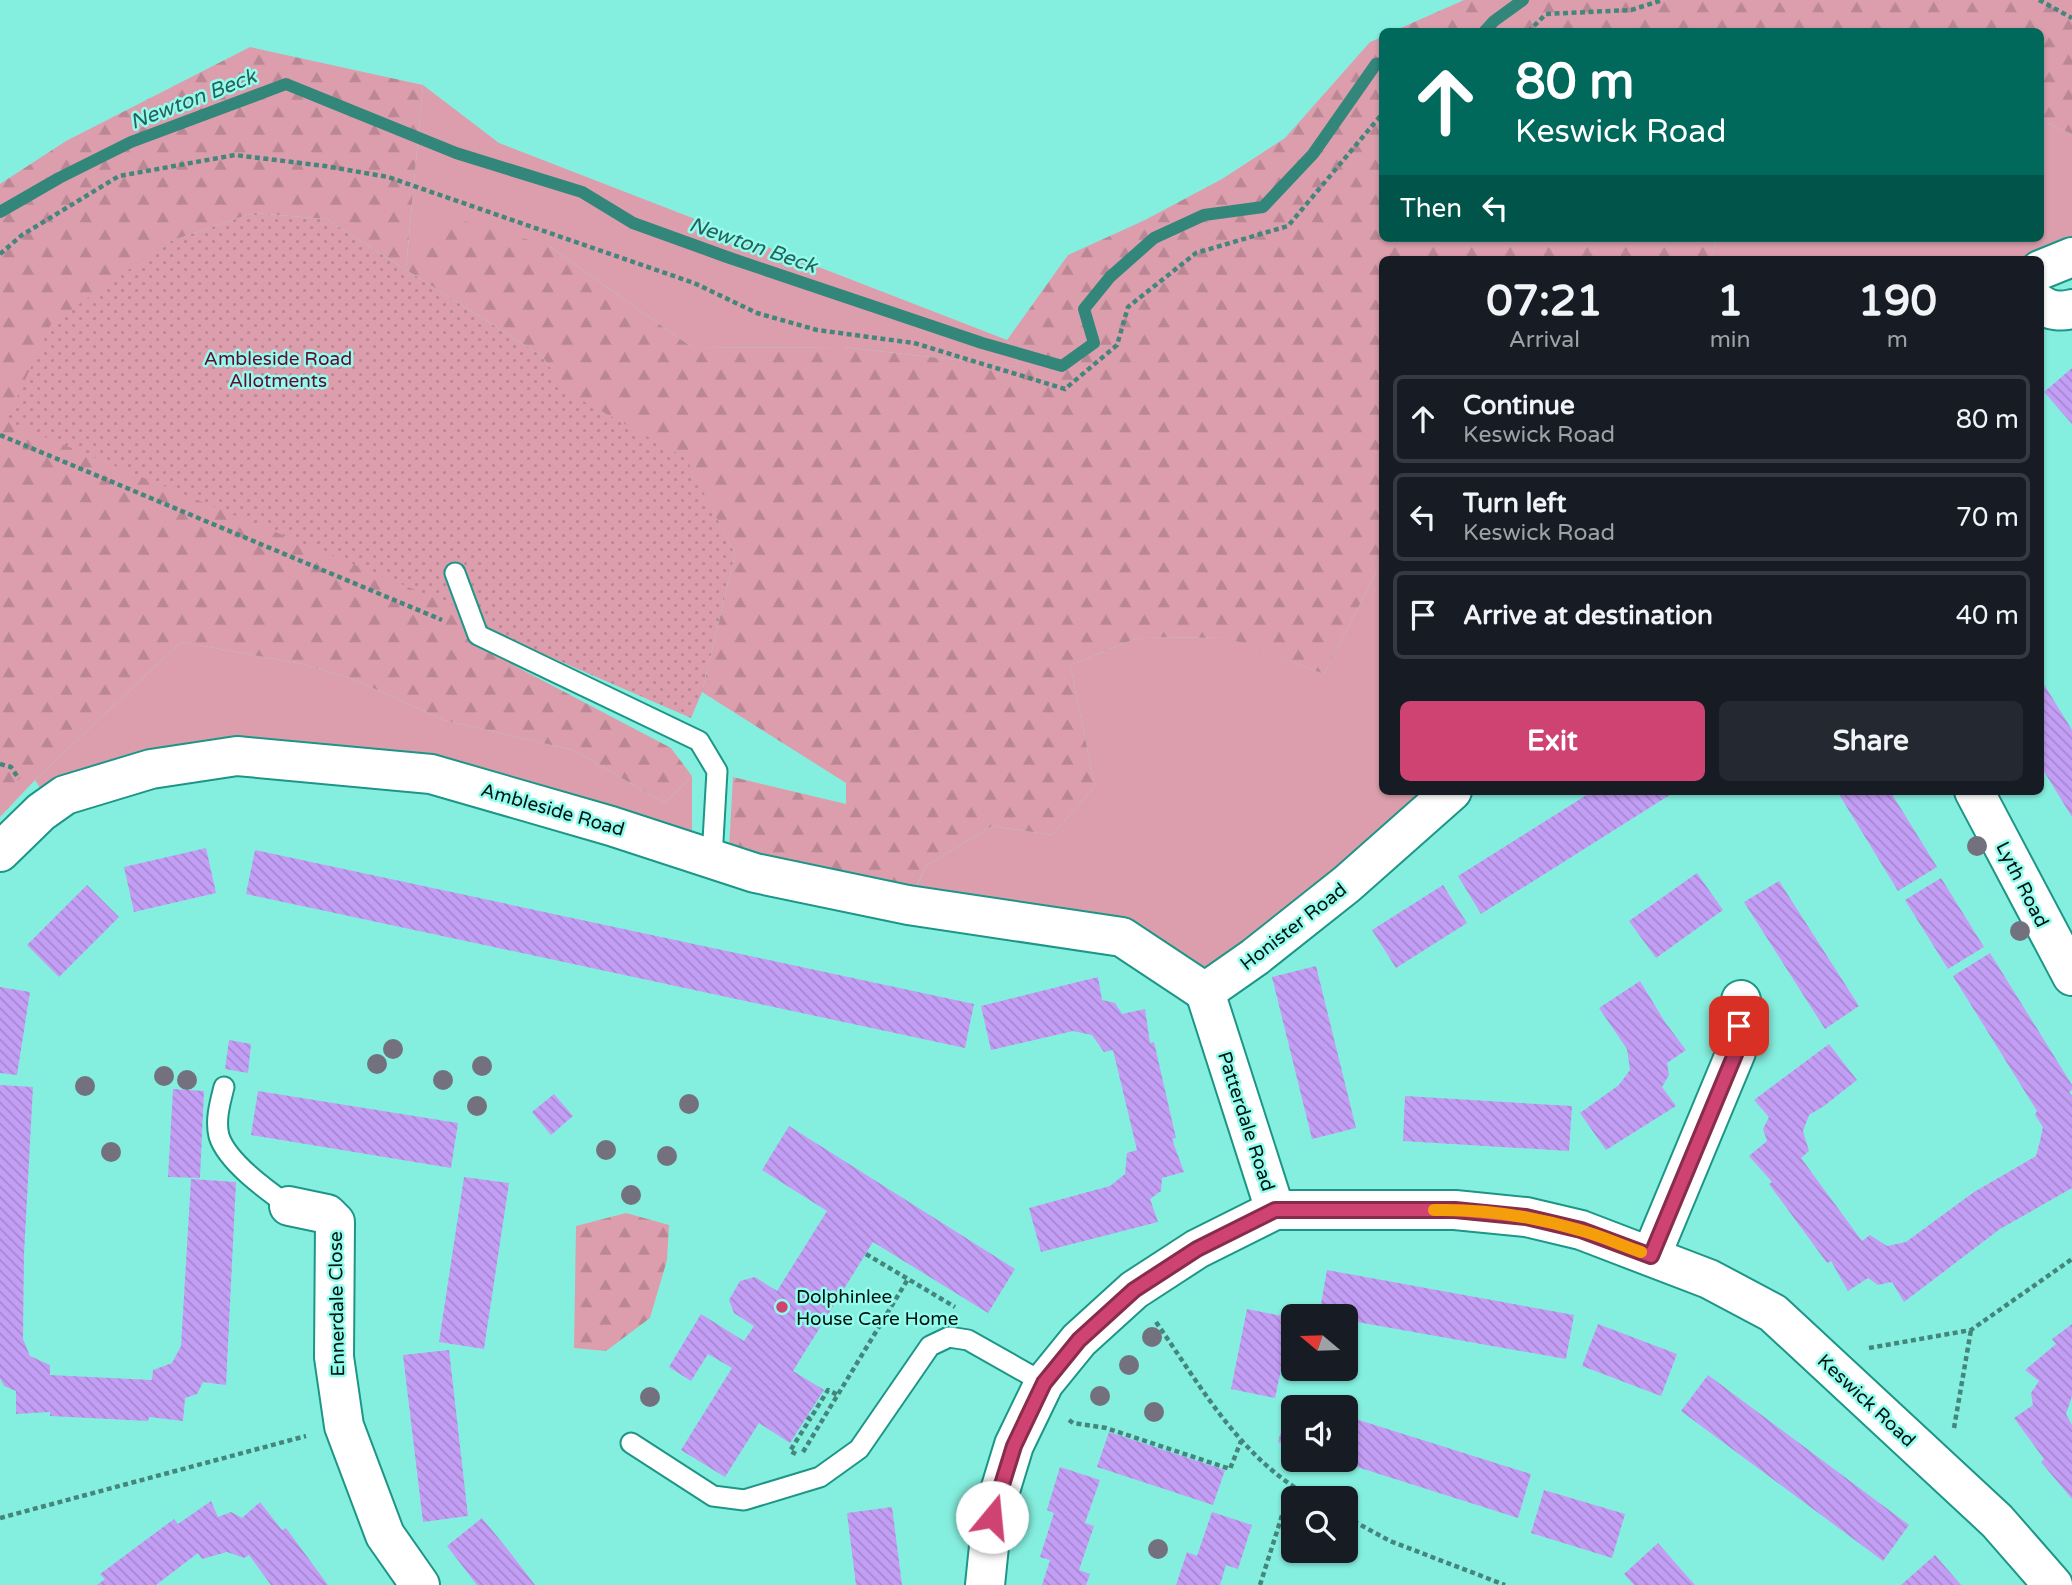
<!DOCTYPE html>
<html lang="en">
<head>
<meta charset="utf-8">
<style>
	:root { --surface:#171b24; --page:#242831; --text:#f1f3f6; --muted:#9ea1a6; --line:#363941; --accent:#cf4373 }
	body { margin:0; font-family:"Varela Round",sans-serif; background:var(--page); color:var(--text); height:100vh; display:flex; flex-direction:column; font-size:26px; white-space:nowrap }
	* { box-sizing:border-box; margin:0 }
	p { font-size:23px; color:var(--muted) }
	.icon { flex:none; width:38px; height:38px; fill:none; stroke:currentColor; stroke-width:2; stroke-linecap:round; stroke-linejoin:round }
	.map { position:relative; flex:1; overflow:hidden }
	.details { position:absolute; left:1379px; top:256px; width:665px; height:539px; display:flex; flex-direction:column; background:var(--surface); border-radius:10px; box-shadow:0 2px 5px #0004 }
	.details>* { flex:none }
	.hud { position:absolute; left:1379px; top:28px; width:665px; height:214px; border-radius:10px; box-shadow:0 2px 5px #0004; background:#00695c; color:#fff; overflow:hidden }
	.needle { width:46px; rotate:289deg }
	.buttons { position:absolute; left:1281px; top:1304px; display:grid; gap:14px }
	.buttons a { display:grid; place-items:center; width:77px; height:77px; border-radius:10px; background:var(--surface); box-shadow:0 2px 5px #0004; font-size:35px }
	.pin { position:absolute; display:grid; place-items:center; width:60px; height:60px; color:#fff; margin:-30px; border-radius:14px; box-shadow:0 4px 10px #0006 }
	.me { position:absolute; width:77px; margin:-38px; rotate:17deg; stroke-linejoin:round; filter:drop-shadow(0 0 5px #0008) }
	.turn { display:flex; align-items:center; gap:24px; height:147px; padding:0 21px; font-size:32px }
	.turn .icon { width:91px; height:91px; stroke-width:2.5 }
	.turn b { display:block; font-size:49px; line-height:60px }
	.then { display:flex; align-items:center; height:66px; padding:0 21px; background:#0003; gap:14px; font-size:26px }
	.eta { display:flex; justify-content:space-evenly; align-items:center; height:119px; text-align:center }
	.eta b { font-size:42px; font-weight:800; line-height:49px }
	.cta { display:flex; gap:14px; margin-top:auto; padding:14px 21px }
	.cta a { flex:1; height:80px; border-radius:10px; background:var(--accent); color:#fff; font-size:28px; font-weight:800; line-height:80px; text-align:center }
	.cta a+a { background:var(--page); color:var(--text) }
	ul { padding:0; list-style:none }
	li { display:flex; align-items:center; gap:21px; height:88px; margin:0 14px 10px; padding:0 7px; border:4px solid var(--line); border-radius:10px }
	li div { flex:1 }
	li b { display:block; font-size:26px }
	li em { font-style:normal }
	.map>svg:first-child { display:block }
	.grass { fill:#dc9ead }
	.forest { fill:url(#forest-firs) }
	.park { fill:url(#park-dots) }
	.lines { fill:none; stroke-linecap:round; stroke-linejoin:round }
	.stream { stroke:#32867a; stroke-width:12 }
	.building { fill:url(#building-back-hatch) }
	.lane-casing { stroke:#1d9587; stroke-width:23 }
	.street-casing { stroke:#1d9587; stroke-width:42 }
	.path { stroke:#45867c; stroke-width:4.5; stroke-dasharray:5 3.5; stroke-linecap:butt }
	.lane { stroke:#fff; stroke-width:19 }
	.street { stroke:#fff; stroke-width:38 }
	.tree { fill:#74717f }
	.route-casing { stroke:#872c4b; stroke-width:18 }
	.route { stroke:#cf4373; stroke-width:12 }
	.slow { stroke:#f59e0b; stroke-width:12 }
	.poi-dot { fill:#cf4373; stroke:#93fcec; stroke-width:2.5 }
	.labels { text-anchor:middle; stroke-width:5; stroke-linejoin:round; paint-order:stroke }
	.park-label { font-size:19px; fill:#660a31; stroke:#93fcec }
	.street-label { font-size:19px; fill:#001512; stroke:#93fcec }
	.poi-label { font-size:19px; fill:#001512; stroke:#93fcec; text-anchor:start }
	.water-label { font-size:21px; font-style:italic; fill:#27635a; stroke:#93fcec }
</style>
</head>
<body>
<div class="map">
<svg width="2072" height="1585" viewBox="0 0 2072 1585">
	<defs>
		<pattern id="forest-firs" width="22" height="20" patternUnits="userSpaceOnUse" patternTransform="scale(1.75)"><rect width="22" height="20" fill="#dc9ead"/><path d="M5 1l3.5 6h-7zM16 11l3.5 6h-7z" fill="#bb8794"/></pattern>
		<pattern id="park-dots" width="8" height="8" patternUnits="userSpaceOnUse" patternTransform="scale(1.75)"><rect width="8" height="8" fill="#dc9ead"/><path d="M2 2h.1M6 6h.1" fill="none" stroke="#bb8794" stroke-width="1.8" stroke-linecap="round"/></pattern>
		<pattern id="building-back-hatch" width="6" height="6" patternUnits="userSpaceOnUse" patternTransform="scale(1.75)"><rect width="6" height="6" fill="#c39ef5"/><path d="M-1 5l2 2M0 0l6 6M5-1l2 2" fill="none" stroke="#a687d1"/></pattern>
	</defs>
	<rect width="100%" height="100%" fill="#85efdf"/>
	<g class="grass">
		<polygon points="423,85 499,143 1007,340 1019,367 843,347 693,348 549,246 406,269"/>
		<polygon points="2041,120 2072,134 2072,257 2040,259 1711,259 1717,238 2040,238"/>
		<polygon points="1382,561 1382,791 1452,791 1205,992 1122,937 908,905 926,866 992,826 1052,835 1095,786 1070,665 1140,637 1229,638 1324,674"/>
		<polygon points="181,642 303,664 353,679 444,720 573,750 665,803 692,776 692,836 331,759 45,796 35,780"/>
	</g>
	<g class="forest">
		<polygon points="1464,0 2072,0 2072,134 2041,120 2040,32 1394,31"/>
		<polygon points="1382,37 1382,238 1717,238 1711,259 1382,259 1382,561 1324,674 1228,638 1140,637 1070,665 1095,786 1052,835 992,826 926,866 912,895 729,849 733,777 846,804 846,783 702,692 735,554 685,458 566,392 542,356 326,219 253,213 168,242 469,611 467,621 515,666 671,748 692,776 665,803 573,750 444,720 353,679 303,664 181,642 35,780 0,817 0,184 66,141 250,47 423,85 406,268 458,219 549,246 693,348 843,347 1019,367 1007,340 1068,255 1145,220 1222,179 1285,138 1370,42"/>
		<polygon points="626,1213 669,1225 667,1260 650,1318 606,1351 574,1348 576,1226"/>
	</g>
	<polygon class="park" points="253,213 326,219 542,356 567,392 686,458 735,554 702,692 691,718 467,621 469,612 6,421 51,324 168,242"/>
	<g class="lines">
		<g class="stream">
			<polyline points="1484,32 1494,21 1523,0"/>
			<polyline points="0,212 59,178 131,142 286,84 456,153 582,192 633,223 727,257 982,343 1062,366 1094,343 1084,309 1110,277 1154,238 1204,215 1263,207 1313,154 1376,64 1382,63"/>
		</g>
	</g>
	<g class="building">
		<polygon points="2072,368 2072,424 2044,392"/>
		<polygon points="2040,678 2072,730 2072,817 2040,765"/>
		<polygon points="1593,791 1676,791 1481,914 1458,876"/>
		<polygon points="1837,791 1890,791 1937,867 1898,891"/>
		<polygon points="206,848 216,893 134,912 124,867"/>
		<polygon points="255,850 974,1004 965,1048 246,894"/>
		<polygon points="1697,873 1723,910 1656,958 1629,921"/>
		<polygon points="1941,878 1984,947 1948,969 1905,900"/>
		<polygon points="1779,881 1859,1006 1825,1029 1744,902"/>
		<polygon points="87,885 119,917 59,977 27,945"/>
		<polygon points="1443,885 1467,923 1396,968 1372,930"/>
		<polygon points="1990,953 2072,1085 2072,1090 2069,1092 2072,1096 2072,1188 2000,1229 1904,1302 1892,1282 1878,1285 1868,1278 1848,1291 1831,1261 1827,1263 1769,1184 1772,1182 1749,1156 1767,1141 1763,1129 1769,1117 1754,1100 1829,1044 1857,1080 1824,1106 1809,1115 1803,1131 1809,1151 1801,1158 1862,1241 1870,1235 1887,1246 1906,1242 1974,1192 2036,1156 2040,1141 2043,1127 2035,1115 2037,1111 1953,976"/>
		<polygon points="1316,966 1356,1128 1312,1139 1272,977"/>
		<polygon points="1098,977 1102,1000 1115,1003 1122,1014 1145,1009 1150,1043 1154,1042 1176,1138 1172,1139 1184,1172 1162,1178 1161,1191 1150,1199 1158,1222 1041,1252 1029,1208 1110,1186 1125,1174 1127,1153 1137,1150 1113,1050 1104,1052 1092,1035 1073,1031 991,1050 981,1006"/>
		<polygon points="1640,981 1665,1022 1686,1050 1667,1063 1669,1075 1662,1087 1676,1106 1606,1150 1580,1113 1619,1085 1630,1070 1627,1049 1599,1008"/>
		<polygon points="0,987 30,992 17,1075 0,1073"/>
		<polygon points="229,1040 251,1044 248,1073 225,1069"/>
		<polygon points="0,1085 33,1087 24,1254 23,1339 30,1356 50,1365 50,1375 152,1380 153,1370 172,1363 181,1346 191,1179 236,1182 226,1385 203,1382 197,1394 185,1398 183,1421 149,1417 148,1421 50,1416 50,1412 16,1414 16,1391 4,1386 0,1378"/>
		<polygon points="173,1089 204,1091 200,1178 168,1177"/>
		<polygon points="258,1091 458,1123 451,1168 251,1135"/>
		<polygon points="554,1094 573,1116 551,1135 532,1112"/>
		<polygon points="1405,1096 1572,1106 1569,1151 1403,1141"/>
		<polygon points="789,1126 1015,1269 988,1313 873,1242 793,1371 824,1390 790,1443 759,1423 725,1477 681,1450 732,1368 708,1354 691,1381 669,1367 701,1314 744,1341 754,1326 734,1313 729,1300 740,1281 755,1277 777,1291 827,1211 762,1170"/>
		<polygon points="464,1177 509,1183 484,1349 439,1342"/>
		<polygon points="1327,1270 1574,1315 1566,1359 1346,1320 1346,1316 1319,1315"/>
		<polygon points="1247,1309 1292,1318 1275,1398 1231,1389"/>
		<polygon points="1598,1324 1677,1354 1661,1396 1582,1366"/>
		<polygon points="2072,1324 2072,1396 2066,1414 2072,1425 2072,1499 2041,1462 2044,1459 2014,1418 2033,1405 2031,1393 2039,1381 2025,1370 2056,1344 2052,1339"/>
		<polygon points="449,1350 468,1516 423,1522 403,1355"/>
		<polygon points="1708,1375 1909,1525 1883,1561 1681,1411"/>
		<polygon points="1291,1399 1316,1406 1293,1407 1293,1447 1278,1442"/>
		<polygon points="1346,1416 1531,1474 1518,1518 1335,1460 1346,1460"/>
		<polygon points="1109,1432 1225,1470 1213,1505 1097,1467"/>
		<polygon points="1060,1467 1100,1480 1085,1523 1094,1526 1079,1570 1090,1574 1086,1585 1042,1585 1050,1560 1040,1557 1054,1513 1047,1510"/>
		<polygon points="1544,1490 1625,1514 1612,1558 1531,1533"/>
		<polygon points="211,1501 218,1517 231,1512 242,1518 260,1502 282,1530 286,1528 328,1585 271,1585 249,1555 244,1558 227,1552 202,1559 198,1553 156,1585 97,1585 105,1579 100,1574 174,1519 178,1524"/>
		<polygon points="892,1507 902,1585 856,1585 847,1513"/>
		<polygon points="1212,1512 1252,1525 1238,1569 1226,1565 1220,1585 1176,1585 1187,1552 1197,1556"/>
		<polygon points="482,1518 509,1551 535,1585 477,1585 447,1546"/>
		<polygon points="1658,1543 1686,1575 1695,1585 1634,1585 1624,1574"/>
		<polygon points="1935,1555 1961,1585 1901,1585"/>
	</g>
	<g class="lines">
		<g class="lane-casing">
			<g id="lane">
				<polyline points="455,573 478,635 699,741 717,771 712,858"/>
				<path d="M224,1087C220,1103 215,1120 219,1136C227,1162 268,1191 289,1206"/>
				<polyline points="631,1443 713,1496 744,1500 820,1477 859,1449 930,1346 949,1337 968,1340 1044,1383"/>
			</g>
		</g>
		<g class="street-casing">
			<g id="street">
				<polyline points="2040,270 2072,257"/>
				<path d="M2040,304C2049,311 2062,312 2072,309"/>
				<polyline points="1974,791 2072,976"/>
				<polyline points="0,852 41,812 65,795 151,769 237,756 431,774 611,826 755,873 908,905 1122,937 1205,992 1255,957 1347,884 1452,791"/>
				<polyline points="1205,992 1275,1210"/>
				<polyline points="289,1206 327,1214 335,1222 334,1357 344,1426 385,1535 420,1585"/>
				<polyline points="1651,1256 1736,1052 1741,1000"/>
				<polyline points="985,1585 992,1517 1014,1445 1044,1383 1079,1340 1134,1290 1197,1249 1275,1210 1455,1210 1526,1217 1581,1230 1709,1279 1773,1313 1997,1521 2053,1585"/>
			</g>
		</g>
		<g class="path">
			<polyline points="2039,0 2072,18"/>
			<polyline points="1528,32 1546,14 1631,10 1663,0"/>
			<polyline points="0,254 22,235 119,176 235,155 325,166 388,177 694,283 757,313 817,330 914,343 1065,389 1117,345 1128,307 1196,253 1288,226 1382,114"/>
			<polyline points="0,435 442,620"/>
			<polyline points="0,764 11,767 19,779"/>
			<polyline points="866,1254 955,1307"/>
			<path d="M1156,1322C1202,1388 1240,1458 1312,1498"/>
			<polyline points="1869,1348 1971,1330 2072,1259"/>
			<polyline points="807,1417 810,1419 828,1390 838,1395"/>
			<polyline points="1069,1420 1073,1423 1106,1428 1230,1469 1241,1441"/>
			<polyline points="1954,1428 1971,1330"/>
			<polyline points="803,1452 908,1279"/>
			<polyline points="796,1454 790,1451 810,1419"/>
			<polyline points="1346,1517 1390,1541 1505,1585"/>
			<polyline points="0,1518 306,1436"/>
			<polyline points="1260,1585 1291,1487"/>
		</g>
		<use href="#lane" class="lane"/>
		<use href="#street" class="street"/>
	</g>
	<g class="tree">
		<circle cx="1977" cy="846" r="10"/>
		<circle cx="2020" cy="931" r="10"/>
		<circle cx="393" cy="1049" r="10"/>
		<circle cx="377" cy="1064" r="10"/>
		<circle cx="482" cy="1066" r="10"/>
		<circle cx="164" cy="1076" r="10"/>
		<circle cx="187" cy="1080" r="10"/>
		<circle cx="443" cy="1080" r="10"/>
		<circle cx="85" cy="1086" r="10"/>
		<circle cx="689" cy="1104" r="10"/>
		<circle cx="477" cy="1106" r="10"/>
		<circle cx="606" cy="1150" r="10"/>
		<circle cx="111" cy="1152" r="10"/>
		<circle cx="667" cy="1156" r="10"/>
		<circle cx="631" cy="1195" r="10"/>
		<circle cx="1152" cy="1337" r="10"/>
		<circle cx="1129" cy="1365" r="10"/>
		<circle cx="1100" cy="1396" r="10"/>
		<circle cx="650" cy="1397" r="10"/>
		<circle cx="1154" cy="1412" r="10"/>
		<circle cx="1158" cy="1549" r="10"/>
	</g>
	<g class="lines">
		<g class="route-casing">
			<polyline id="route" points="992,1517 1014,1446 1044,1383 1079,1340 1134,1290 1197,1249 1275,1210 1455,1210 1526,1217 1581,1230 1651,1256 1736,1052 1739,1026"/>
		</g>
		<use href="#route" class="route"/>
		<path class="slow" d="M1434,1210C1482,1209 1532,1216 1579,1230C1600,1235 1620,1245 1641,1252"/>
	</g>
	<circle class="poi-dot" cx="782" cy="1307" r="7"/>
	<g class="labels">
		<g class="park-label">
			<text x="278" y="365">Ambleside Road<tspan x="278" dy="22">Allotments</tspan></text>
		</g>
		<g class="street-label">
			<text transform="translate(553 809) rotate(16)" y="7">Ambleside Road</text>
			<text transform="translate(2023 884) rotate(63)" y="7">Lyth Road</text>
			<text transform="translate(1293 926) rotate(-38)" y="7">Honister Road</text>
			<text transform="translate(1247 1121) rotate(72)" y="7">Patterdale Road</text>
			<text transform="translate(336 1304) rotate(-91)" y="7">Ennerdale Close</text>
			<text transform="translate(1867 1400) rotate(43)" y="7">Keswick Road</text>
		</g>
		<g class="poi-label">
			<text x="796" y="1303">Dolphinlee<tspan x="796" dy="22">House Care Home</tspan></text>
		</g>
		<g class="water-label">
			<text transform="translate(193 99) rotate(-21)" y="7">Newton Beck</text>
			<text transform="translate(753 245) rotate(19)" y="7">Newton Beck</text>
		</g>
	</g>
</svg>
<div class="buttons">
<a><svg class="needle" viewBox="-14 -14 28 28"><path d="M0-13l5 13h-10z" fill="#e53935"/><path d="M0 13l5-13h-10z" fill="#9ea1a6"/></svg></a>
<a><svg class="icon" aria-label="sound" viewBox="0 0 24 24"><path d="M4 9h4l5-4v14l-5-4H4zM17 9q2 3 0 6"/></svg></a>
<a><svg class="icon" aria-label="search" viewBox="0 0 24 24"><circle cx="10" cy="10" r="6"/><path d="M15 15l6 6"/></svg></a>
</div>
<div class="pin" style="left:1739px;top:1026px;background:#d93025"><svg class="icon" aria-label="arrive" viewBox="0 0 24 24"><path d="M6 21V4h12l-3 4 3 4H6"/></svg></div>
<svg class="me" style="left:992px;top:1517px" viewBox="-20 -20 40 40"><circle r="19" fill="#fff"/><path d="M0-13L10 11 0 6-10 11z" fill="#cf4373"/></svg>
<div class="hud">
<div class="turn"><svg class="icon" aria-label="ahead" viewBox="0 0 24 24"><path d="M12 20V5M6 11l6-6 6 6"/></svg><div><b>80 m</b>Keswick Road</div></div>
<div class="then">Then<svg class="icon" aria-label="left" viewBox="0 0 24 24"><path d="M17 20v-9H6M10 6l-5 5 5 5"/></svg></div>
</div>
<section class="details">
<div class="eta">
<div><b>07:21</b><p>Arrival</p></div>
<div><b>1</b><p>min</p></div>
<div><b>190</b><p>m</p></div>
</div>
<ul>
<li><svg class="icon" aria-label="ahead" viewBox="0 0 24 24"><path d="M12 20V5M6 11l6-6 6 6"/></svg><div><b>Continue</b><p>Keswick Road</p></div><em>80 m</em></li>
<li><svg class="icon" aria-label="left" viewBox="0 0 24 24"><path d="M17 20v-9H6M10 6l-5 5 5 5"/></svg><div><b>Turn left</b><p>Keswick Road</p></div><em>70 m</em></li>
<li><svg class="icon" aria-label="arrive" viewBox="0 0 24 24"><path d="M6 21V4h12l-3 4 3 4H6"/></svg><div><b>Arrive at destination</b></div><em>40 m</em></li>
</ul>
<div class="cta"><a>Exit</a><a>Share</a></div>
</section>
</div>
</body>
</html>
